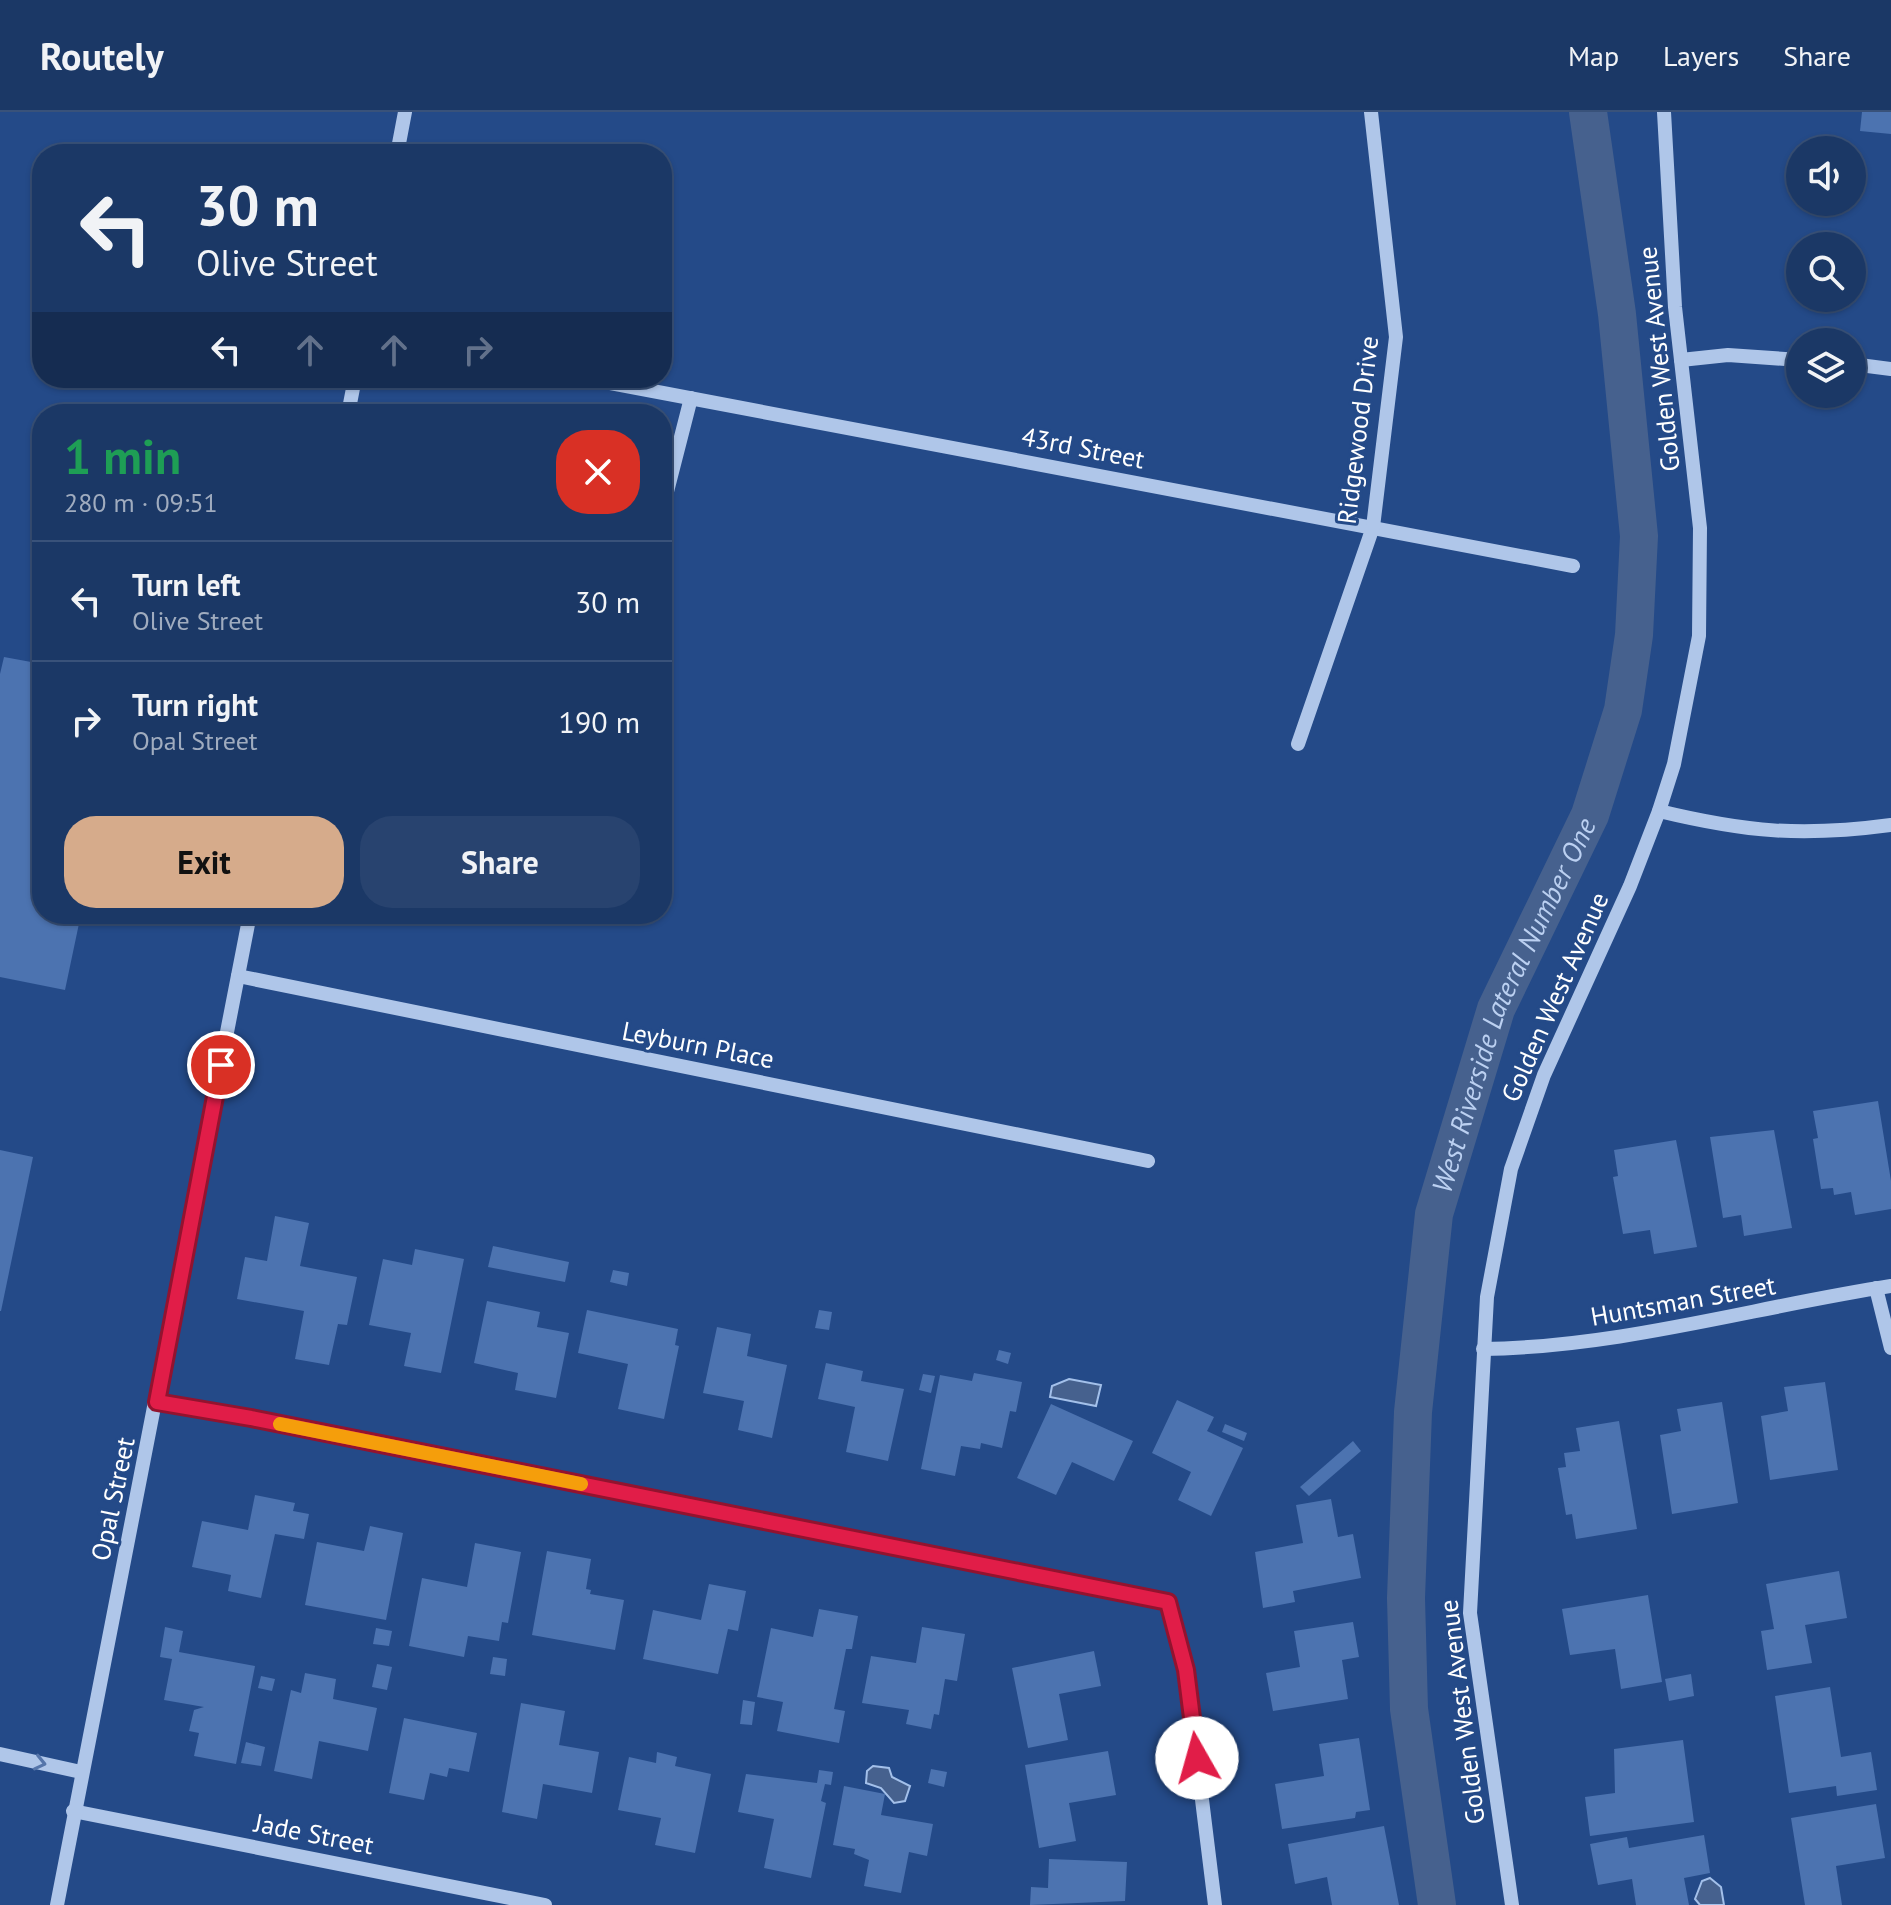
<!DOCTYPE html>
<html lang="en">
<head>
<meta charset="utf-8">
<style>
	:root { --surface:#1b3866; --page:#28436f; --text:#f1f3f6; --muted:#a0acbf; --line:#39527a; --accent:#d6ab8b }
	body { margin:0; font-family:"PT Sans",sans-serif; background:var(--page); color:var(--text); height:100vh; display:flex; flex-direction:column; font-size:30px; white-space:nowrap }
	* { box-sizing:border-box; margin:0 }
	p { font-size:26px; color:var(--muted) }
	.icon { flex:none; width:44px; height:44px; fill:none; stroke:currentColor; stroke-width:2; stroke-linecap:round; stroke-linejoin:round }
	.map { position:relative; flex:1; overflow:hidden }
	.drawer { position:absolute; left:32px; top:292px; width:640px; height:520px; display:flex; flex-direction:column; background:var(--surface); border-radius:32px; box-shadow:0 2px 6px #0004,0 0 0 2px var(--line) }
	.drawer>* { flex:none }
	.hud { position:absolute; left:32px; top:32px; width:640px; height:244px; border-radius:32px; box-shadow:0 2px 6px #0004,0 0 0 2px var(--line); background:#1b3866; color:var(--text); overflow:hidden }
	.buttons { position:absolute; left:1786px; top:24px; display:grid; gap:16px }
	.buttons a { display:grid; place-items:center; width:80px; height:80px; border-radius:50%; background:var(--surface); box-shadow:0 2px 6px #0004,0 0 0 2px var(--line); font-size:40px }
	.pin { position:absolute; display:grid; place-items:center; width:68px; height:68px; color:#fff; margin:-34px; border:4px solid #fff; border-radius:50%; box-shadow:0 2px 8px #0007 }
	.me { position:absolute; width:88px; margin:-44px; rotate:353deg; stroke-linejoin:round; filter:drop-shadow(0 0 6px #0008) }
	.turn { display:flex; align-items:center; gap:28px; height:168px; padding:0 32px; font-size:36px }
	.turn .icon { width:104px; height:104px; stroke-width:2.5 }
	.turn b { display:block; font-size:56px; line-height:68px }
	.lanes { display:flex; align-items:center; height:76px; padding:0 32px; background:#0003; justify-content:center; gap:40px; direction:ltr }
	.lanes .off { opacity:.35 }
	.round { display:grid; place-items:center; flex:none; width:84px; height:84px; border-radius:32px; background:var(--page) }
	.headline { display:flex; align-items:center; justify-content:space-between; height:136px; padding:0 32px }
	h1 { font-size:48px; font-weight:700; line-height:60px; color:#1e9e55 }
	.cta { display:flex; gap:16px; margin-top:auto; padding:16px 32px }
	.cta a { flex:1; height:92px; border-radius:32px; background:var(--accent); color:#111; font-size:32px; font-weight:700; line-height:92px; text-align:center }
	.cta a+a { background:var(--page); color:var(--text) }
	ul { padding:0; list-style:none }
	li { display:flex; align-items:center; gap:24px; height:120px; padding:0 32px; border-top:2px solid var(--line) }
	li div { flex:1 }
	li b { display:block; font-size:30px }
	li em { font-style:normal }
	header { display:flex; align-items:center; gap:48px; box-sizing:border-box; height:112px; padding:0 40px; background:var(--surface); border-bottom:2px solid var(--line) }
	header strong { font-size:38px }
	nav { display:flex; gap:44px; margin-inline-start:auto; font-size:28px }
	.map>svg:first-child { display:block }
	.water { fill:#46618e; stroke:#a3c0ea; stroke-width:2 }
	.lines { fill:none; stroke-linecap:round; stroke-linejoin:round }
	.canal { stroke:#46618e; stroke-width:38 }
	.building { fill:#4c73b0 }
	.minor { stroke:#afc6e9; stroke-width:14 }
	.oneway { stroke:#5575aa }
	.route-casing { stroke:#92132f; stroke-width:20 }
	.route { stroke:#e11d48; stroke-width:14 }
	.slow { stroke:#f59e0b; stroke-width:14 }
	.labels { text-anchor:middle; stroke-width:6; stroke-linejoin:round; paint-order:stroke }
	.street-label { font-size:26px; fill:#fff; stroke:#244a88 }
	.water-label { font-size:28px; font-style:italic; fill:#bbd0f1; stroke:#244a88 }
</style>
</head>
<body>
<header>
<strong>Routely</strong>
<nav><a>Map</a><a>Layers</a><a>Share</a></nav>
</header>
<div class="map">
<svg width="1891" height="1793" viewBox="0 0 1891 1793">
	<rect width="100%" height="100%" fill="#244a88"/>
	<g class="water">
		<polygon points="1069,1267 1101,1273 1096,1294 1050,1285 1052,1274"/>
		<polygon points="873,1654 889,1656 892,1665 910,1674 905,1689 894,1691 881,1676 866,1671 867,1659"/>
		<polygon points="1710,1766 1721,1775 1724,1793 1700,1793 1695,1787 1702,1769"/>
	</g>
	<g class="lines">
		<path class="canal" id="s1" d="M1437,1793L1409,1597L1406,1486L1413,1300L1434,1102L1496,897L1590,703L1623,598L1634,523L1639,424L1617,202L1588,0"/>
	</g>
	<g class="building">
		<polygon points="1862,0 1891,0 1891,22 1860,19"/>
		<polygon points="4,545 42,552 42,802 81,802 65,878 0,865 0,562"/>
		<polygon points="1878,989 1891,1069 1891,1097 1855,1103 1851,1080 1834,1083 1833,1076 1821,1077 1813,1027 1818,1026 1813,999"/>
		<polygon points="1774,1018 1792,1116 1744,1124 1741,1103 1723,1106 1710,1025"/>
		<polygon points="1676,1028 1697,1135 1654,1142 1650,1118 1623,1122 1613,1065 1618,1064 1614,1038"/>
		<polygon points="0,1038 33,1045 1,1199 0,1199"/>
		<polygon points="275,1104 309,1111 300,1154 357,1165 347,1213 338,1212 329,1253 295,1247 304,1199 237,1187 245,1145 267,1149"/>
		<polygon points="493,1134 569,1150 565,1170 488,1155"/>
		<polygon points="415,1137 464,1147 441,1261 404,1254 411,1221 369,1213 383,1147 412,1153"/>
		<polygon points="613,1158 629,1161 627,1174 610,1170"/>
		<polygon points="487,1189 540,1200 537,1215 569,1221 556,1286 515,1278 518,1261 474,1251"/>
		<polygon points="587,1198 678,1217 675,1233 679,1234 664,1307 618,1297 628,1252 578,1241"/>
		<polygon points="819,1198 832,1200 829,1218 815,1216"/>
		<polygon points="717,1215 751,1222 747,1244 787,1253 772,1326 738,1318 744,1289 703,1281"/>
		<polygon points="999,1238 1011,1241 1008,1252 996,1248"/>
		<polygon points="826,1251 863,1259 861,1269 904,1277 888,1349 846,1340 855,1295 818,1287"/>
		<polygon points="974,1261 1022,1270 1016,1300 1010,1299 1002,1336 981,1331 980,1337 961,1334 955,1364 921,1357 940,1263 972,1269"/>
		<polygon points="923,1262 935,1264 931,1281 919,1278"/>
		<polygon points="1825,1270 1838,1358 1770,1368 1761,1304 1788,1299 1784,1275"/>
		<polygon points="1177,1288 1214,1305 1207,1319 1243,1336 1211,1404 1178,1388 1191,1360 1152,1341"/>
		<polygon points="1722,1290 1738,1391 1672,1402 1660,1323 1681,1319 1677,1297"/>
		<polygon points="1051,1292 1133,1329 1114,1369 1072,1350 1056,1383 1017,1366"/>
		<polygon points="1619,1309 1637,1417 1576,1427 1572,1402 1566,1403 1558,1356 1566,1355 1564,1341 1580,1339 1576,1316"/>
		<polygon points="1225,1312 1247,1321 1244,1329 1222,1320"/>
		<polygon points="1353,1329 1361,1339 1309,1384 1300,1375"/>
		<polygon points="255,1383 295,1391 293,1399 309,1402 304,1427 275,1422 261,1486 228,1479 231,1463 192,1455 202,1409 248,1418"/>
		<polygon points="1331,1387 1338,1425 1353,1422 1361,1466 1293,1479 1295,1490 1263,1496 1255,1440 1303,1431 1296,1393"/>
		<polygon points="370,1414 403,1421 386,1508 305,1493 317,1430 364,1439"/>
		<polygon points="475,1431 521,1440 508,1511 502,1510 499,1529 468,1524 464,1545 409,1534 422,1466 467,1475"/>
		<polygon points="547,1439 591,1447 586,1477 591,1478 590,1482 624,1488 615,1538 532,1523"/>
		<polygon points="1839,1459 1847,1506 1805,1513 1812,1551 1767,1558 1761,1519 1774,1517 1766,1472"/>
		<polygon points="709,1472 746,1479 738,1519 728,1517 718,1562 643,1547 653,1498 701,1508"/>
		<polygon points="1648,1483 1662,1570 1621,1577 1615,1537 1570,1543 1562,1497"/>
		<polygon points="819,1497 858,1504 852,1537 846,1537 834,1597 845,1599 839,1631 777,1619 783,1590 757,1585 771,1516 813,1525"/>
		<polygon points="1353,1510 1359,1545 1342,1548 1348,1587 1273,1599 1266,1561 1300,1555 1294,1519"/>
		<polygon points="165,1515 183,1519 179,1540 255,1554 236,1652 194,1644 199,1621 189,1619 194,1598 204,1595 164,1588 172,1547 160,1545"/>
		<polygon points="922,1515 965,1522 957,1569 945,1567 939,1603 934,1602 931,1617 906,1612 909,1598 862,1591 871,1544 916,1551"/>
		<polygon points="376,1516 392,1519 389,1534 373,1532"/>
		<polygon points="1094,1539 1101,1574 1059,1582 1068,1628 1028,1636 1012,1556"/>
		<polygon points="493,1545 507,1547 505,1564 490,1562"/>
		<polygon points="377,1552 392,1555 387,1578 372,1575"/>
		<polygon points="305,1561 336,1567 333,1587 377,1596 368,1639 319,1629 312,1667 274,1659 291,1578 301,1581"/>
		<polygon points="1691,1562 1694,1584 1669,1589 1665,1567"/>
		<polygon points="261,1564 275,1567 272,1579 258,1576"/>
		<polygon points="1830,1575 1841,1645 1871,1640 1877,1678 1837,1684 1836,1674 1789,1681 1775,1584"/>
		<polygon points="743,1588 755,1590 752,1613 740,1612"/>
		<polygon points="521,1591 565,1599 559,1633 599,1640 592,1681 543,1672 537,1707 502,1700"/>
		<polygon points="404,1606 477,1621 469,1660 449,1656 447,1665 430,1661 424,1688 389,1681"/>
		<polygon points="1359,1626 1370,1698 1356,1700 1355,1706 1282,1717 1275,1672 1324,1664 1319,1632"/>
		<polygon points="1683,1628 1694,1710 1590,1724 1585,1685 1615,1681 1614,1637"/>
		<polygon points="246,1630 265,1635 261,1654 241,1651"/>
		<polygon points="1108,1639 1116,1683 1069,1691 1076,1729 1039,1736 1025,1653"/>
		<polygon points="657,1640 677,1645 675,1654 711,1662 695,1741 655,1733 661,1706 618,1698 629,1645 656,1651"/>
		<polygon points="931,1657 947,1660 944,1675 928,1671"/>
		<polygon points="819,1658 833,1660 831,1673 825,1672 821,1689 826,1691 811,1766 764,1756 774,1707 738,1700 746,1662 817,1671"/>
		<polygon points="844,1674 885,1682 881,1703 933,1712 927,1744 909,1740 901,1781 864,1774 869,1748 854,1742 855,1737 833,1733"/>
		<polygon points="1876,1692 1885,1746 1836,1754 1842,1793 1805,1793 1791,1706"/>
		<polygon points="1384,1714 1399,1793 1332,1793 1327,1765 1295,1772 1288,1732"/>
		<polygon points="1704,1723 1710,1761 1684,1766 1689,1793 1636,1793 1632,1767 1598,1773 1590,1732 1627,1725 1629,1736"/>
		<polygon points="1049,1747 1127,1750 1125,1789 1030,1793 1031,1775 1048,1776"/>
	</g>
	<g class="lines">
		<g class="minor">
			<polyline points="397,42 405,0"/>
			<polyline points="1681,248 1728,243 1800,248"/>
			<polyline points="1852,252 1891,257"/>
			<polyline points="584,266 1573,454"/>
			<polyline points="348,302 355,266"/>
			<polyline points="662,399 691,286"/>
			<polyline points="1298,632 1373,415 1396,225 1371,0"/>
			<path d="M1659,699C1746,720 1802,725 1891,713"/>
			<polyline points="238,864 1148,1049"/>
			<polyline points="1876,1176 1891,1236"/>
			<path d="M1483,1237C1622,1235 1754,1195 1891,1174"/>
			<polyline points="157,1290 220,1300 1168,1490 1186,1558 1215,1793"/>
			<polyline points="0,1642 81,1660"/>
			<polyline points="73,1699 545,1793"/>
			<polyline points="57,1793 250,802"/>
			<polyline points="1512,1793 1470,1501 1487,1185 1511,1057 1544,963 1630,774 1659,699 1674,652 1699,524 1700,416 1675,195 1664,0"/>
		</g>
	</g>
	<defs><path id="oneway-chevron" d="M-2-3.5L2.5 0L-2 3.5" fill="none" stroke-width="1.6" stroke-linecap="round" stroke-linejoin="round" transform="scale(2)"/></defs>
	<use class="oneway" href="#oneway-chevron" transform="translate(40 1651) rotate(13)"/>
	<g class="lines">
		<g class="route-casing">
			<polyline id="route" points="221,953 157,1290 251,1306 1168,1490 1186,1558 1197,1646"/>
		</g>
		<use href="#route" class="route"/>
		<polyline class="slow" points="280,1312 581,1372"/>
	</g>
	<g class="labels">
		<g class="street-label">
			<text transform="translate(1659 247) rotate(-96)" y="9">Golden West Avenue</text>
			<text transform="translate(1358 318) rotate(-83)" y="9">Ridgewood Drive</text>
			<text transform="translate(1083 336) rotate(11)" y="9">43rd Street</text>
			<text transform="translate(1555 885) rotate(-66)" y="9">Golden West Avenue</text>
			<text transform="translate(698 933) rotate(11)" y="9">Leyburn Place</text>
			<text transform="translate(1683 1189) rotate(-10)" y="9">Huntsman Street</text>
			<text transform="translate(113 1387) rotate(-78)" y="9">Opal Street</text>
			<text transform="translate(1462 1600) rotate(-97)" y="9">Golden West Avenue</text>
			<text transform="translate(314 1722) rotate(11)" y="9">Jade Street</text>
		</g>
		<g class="water-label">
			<text dy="10" stroke="none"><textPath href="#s1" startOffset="918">West Riverside Lateral Number One</textPath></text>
		</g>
	</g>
</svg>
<div class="buttons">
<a><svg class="icon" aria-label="sound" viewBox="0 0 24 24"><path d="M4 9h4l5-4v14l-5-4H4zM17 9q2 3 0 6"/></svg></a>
<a><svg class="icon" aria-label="search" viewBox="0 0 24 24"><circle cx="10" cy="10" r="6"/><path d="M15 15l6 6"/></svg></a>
<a><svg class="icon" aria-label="layers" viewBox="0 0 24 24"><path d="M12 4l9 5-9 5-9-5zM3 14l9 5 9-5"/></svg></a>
</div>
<div class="pin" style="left:221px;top:953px;background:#d93025"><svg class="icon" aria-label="arrive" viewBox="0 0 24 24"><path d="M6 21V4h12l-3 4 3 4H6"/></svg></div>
<svg class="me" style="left:1197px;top:1646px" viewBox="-20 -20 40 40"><circle r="19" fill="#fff"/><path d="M0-13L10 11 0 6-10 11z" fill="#e11d48"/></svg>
<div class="hud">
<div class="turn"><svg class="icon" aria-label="left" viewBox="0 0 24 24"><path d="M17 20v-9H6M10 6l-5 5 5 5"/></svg><div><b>30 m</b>Olive Street</div></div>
<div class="lanes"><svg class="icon" aria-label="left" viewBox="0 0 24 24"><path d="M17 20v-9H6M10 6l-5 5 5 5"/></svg><svg class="icon off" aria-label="ahead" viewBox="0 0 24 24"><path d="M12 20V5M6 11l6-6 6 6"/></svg><svg class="icon off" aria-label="ahead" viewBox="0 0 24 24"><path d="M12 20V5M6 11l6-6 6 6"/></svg><svg class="icon off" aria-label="right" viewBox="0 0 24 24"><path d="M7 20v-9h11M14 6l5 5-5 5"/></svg></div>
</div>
<section class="drawer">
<div class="headline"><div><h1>1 min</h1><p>280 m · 09:51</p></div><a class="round" style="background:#d93025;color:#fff"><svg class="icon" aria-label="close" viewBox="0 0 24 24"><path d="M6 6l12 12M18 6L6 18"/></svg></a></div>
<ul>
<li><svg class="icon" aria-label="left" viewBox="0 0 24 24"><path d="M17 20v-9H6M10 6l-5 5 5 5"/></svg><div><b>Turn left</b><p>Olive Street</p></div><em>30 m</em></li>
<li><svg class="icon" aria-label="right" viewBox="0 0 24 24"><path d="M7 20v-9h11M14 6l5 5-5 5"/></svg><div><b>Turn right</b><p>Opal Street</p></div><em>190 m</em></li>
</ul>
<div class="cta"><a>Exit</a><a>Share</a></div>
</section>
</div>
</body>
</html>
